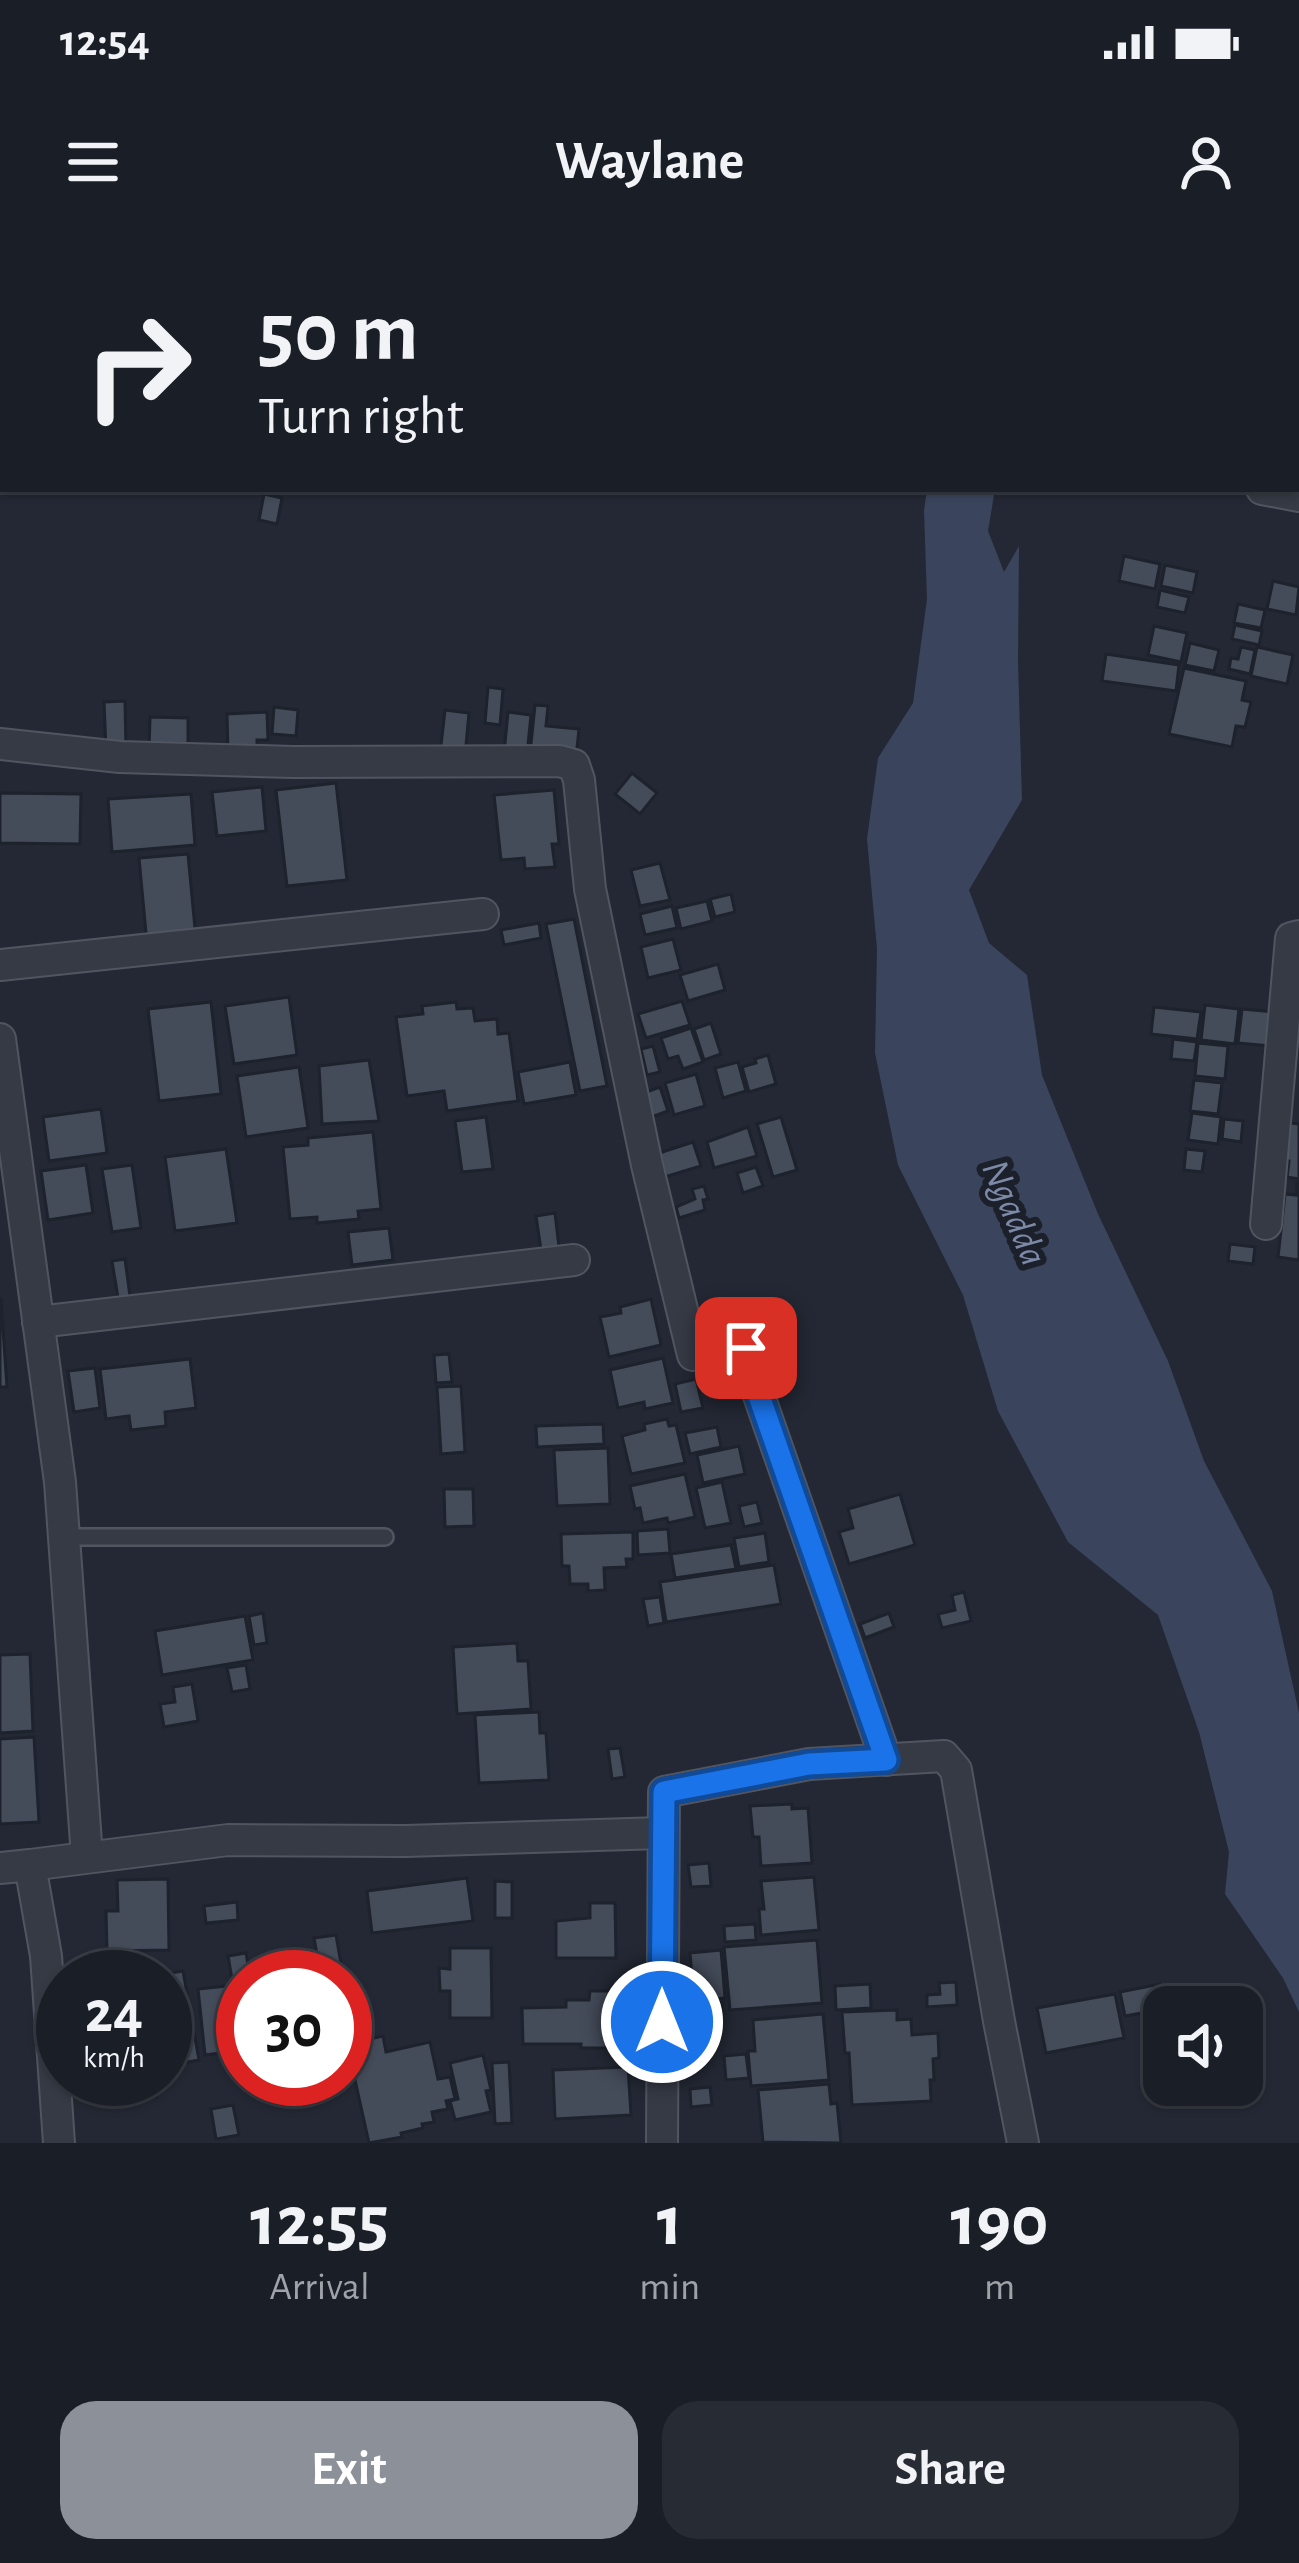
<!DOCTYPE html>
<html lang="en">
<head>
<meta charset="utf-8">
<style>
	:root { --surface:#1a1e27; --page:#272b33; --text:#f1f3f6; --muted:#9fa2a7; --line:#383c44; --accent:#8c9099 }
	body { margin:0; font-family:"Alegreya Sans",sans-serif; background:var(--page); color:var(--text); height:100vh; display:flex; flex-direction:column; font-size:45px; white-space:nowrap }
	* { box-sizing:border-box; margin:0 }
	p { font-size:39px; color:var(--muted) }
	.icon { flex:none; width:66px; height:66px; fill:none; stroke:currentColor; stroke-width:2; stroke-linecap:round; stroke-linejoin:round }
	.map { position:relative; height:1903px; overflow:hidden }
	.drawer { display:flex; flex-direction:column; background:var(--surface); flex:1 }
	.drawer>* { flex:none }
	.top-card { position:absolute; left:0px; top:0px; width:1299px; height:252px; box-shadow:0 3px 9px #0004,0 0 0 3px var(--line); background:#1a1e27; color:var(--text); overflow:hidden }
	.controls { position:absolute; left:1143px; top:1746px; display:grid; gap:24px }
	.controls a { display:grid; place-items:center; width:120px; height:120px; border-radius:24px; background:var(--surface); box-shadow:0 3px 9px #0004,0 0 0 3px var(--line); font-size:60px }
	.speed { position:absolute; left:36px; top:1710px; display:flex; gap:24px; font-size:60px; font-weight:700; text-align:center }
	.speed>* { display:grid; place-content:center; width:156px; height:156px; border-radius:50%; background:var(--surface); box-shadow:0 3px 9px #0004,0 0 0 3px var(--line); line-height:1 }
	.speed small { font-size:30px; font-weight:400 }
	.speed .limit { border:18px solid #d22; background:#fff; color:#111 }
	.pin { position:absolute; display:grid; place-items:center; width:102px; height:102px; color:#fff; margin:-51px; border-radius:24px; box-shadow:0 6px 18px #0006 }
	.me { position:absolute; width:132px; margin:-66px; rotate:0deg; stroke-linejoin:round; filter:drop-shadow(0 0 9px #0008) }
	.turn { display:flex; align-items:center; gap:42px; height:252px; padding:0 60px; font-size:54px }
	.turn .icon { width:156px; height:156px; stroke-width:2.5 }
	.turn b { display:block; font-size:84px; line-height:102px }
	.eta { display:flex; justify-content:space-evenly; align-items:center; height:204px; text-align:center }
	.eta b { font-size:72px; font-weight:600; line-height:84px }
	.primary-button { display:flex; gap:24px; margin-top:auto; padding:24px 60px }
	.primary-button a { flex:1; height:138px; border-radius:36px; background:var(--accent); color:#fff; font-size:48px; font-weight:600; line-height:138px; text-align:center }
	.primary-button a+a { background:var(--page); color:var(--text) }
	.status { display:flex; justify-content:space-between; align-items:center; height:84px; padding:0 60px; background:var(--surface); direction:ltr }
	.status svg { height:33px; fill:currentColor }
	header { display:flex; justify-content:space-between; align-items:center; height:156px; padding:0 60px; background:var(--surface); font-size:54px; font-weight:600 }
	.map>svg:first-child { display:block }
	.water { fill:#3a445c }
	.building { fill:#444b59; stroke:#1d222c; stroke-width:3 }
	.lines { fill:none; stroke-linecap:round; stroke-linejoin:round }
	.service-casing { stroke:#505560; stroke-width:20 }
	.minor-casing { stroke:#505560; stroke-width:34 }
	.service { stroke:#363a45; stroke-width:15 }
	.minor { stroke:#363a45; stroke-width:30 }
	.route-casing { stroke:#114b97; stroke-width:30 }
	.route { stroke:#1a73e8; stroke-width:21 }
	.labels { text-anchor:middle; stroke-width:12; stroke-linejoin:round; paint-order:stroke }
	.water-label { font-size:39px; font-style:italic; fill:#7c89a7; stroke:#1b202a }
</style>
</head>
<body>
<div class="status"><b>12:54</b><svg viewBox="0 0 49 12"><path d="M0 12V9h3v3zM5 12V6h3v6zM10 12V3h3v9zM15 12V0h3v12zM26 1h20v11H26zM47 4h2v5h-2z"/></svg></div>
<header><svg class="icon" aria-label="menu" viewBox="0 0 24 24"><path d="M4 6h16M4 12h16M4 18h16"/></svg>Waylane<svg class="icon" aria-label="person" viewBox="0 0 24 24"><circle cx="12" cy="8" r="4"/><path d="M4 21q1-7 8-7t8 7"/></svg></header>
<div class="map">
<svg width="1299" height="1903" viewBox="0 0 1299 1903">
	<rect width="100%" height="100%" fill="#232834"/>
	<polygon class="water" points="927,249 995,249 988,291 1004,332 1019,306 1018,422 1022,560 969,650 989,703 1027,735 1042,835 1098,974 1168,1121 1204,1221 1272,1351 1299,1473 1299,1772 1283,1738 1225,1654 1229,1612 1199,1492 1158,1375 1068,1302 998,1171 963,1055 898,925 875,813 877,709 867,599 878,518 913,463 927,359 924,271"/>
	<g class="building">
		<polygon points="264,254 282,258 277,284 259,280"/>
		<polygon points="1124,316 1160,324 1155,349 1119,341"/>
		<polygon points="1165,325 1197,332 1193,353 1161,346"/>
		<polygon points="1273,341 1299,347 1296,375 1267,369"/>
		<polygon points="1160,350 1189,357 1185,373 1157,367"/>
		<polygon points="1238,364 1265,370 1261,388 1234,383"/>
		<polygon points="1235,385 1262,391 1259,405 1232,399"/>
		<polygon points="1154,386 1187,393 1181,422 1148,415"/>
		<polygon points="1190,403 1219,410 1214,431 1185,425"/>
		<polygon points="1241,407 1255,410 1250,434 1229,429 1231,418 1238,419"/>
		<polygon points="1257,407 1293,415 1287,444 1251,436"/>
		<polygon points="1106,414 1179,425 1176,451 1102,441"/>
		<polygon points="1184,428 1246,441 1242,460 1251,462 1245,487 1236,486 1232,507 1169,494"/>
		<polygon points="488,447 503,449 500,485 485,483"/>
		<polygon points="125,461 126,510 106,510 104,462"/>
		<polygon points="535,465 548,466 546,486 579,489 576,518 530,513"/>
		<polygon points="274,467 298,470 296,496 272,494"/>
		<polygon points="445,470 469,473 465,516 440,514"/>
		<polygon points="267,472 268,500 257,500 257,514 228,515 227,474"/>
		<polygon points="508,472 531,475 527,515 504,513"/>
		<polygon points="150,477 188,478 188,513 149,512"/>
		<polygon points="632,533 657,553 640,574 615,554"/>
		<polygon points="336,543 347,640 287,646 276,550"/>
		<polygon points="262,547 266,591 217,596 212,552"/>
		<polygon points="554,550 559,604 552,604 555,627 525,629 524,618 501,620 494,555"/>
		<polygon points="0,553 81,554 80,604 0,603"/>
		<polygon points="191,554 195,605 112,612 108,559"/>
		<polygon points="188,614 196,699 147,704 139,618"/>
		<polygon points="660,623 670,660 640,666 631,630"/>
		<polygon points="731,654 735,672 715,677 710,659"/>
		<polygon points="707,661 712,681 681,689 676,668"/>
		<polygon points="672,666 677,688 645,695 640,674"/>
		<polygon points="574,679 607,846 580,851 546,684"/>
		<polygon points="539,683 541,698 504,705 501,690"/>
		<polygon points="673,699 681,730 648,738 641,707"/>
		<polygon points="718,724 725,750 688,761 680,735"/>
		<polygon points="289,757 297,815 234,824 225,766"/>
		<polygon points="682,761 690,785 646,798 638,774"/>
		<polygon points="211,762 221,854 159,861 148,769"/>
		<polygon points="456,762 457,769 473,768 475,781 497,779 498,794 509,793 518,861 447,871 444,851 407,856 396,777 423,774 422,766"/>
		<polygon points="1205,765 1239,769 1235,804 1201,800"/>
		<polygon points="1154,767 1201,772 1197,799 1151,794"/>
		<polygon points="1242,769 1274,772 1270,806 1238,803"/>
		<polygon points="711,783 721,814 704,820 694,789"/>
		<polygon points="691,788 703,822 683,829 678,816 668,819 661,798"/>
		<polygon points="1173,799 1197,802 1194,821 1171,819"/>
		<polygon points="1198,803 1228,806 1225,839 1195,836"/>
		<polygon points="653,806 660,832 647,835 641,809"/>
		<polygon points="768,815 776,844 749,852 742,827 756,823 755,819"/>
		<polygon points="369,820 379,881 322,884 319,826"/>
		<polygon points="570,822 576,855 524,864 518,832"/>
		<polygon points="738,822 746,851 723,858 715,828"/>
		<polygon points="299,827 308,888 246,897 237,836"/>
		<polygon points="696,834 705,866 674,875 665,843"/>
		<polygon points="1194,840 1222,843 1218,874 1190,871"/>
		<polygon points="660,847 668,871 646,879 638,855"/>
		<polygon points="101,869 107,913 49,921 43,877"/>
		<polygon points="1192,873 1221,877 1218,904 1188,900"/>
		<polygon points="486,877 493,929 462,932 455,881"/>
		<polygon points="781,877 797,930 773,937 757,884"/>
		<polygon points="1224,879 1243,881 1241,902 1222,899"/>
		<polygon points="1290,883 1299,884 1299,939 1287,937 1289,921 1286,921"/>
		<polygon points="748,887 757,916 714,928 707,902"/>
		<polygon points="373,892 381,969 358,971 359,979 317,983 317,977 290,979 283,907 308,905 308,898"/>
		<polygon points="693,902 701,926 658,939 650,916"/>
		<polygon points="226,909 237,983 175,991 165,917"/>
		<polygon points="1186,909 1205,911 1202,932 1184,930"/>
		<polygon points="86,925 93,973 48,980 41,931"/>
		<polygon points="132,925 141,988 112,992 102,929"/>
		<polygon points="756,927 763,946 743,953 737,933"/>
		<polygon points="1297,943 1299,943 1299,1020 1278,1017 1285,954 1296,955"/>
		<polygon points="704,946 708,959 703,960 705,970 679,978 676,967 695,959 692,949"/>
		<polygon points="555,973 559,1007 541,1010 536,976"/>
		<polygon points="389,988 393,1020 352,1025 348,992"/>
		<polygon points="1230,1004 1255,1007 1253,1024 1228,1021"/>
		<polygon points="125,1019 130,1056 118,1058 112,1021"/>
		<polygon points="0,1059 1,1060 7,1147 0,1147"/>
		<polygon points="651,1059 661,1105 609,1117 600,1077 621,1073 620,1067"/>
		<polygon points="449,1114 452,1142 436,1143 434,1115"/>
		<polygon points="663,1118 673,1163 645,1169 644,1162 618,1168 610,1130"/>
		<polygon points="190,1119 196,1168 165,1172 166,1186 131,1190 129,1176 106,1179 100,1129"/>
		<polygon points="95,1128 100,1168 74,1172 68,1131"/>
		<polygon points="696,1139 703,1168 681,1172 675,1144"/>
		<polygon points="461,1146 465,1212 441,1214 437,1147"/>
		<polygon points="667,1179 669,1186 676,1185 685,1223 631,1234 622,1196 645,1190 644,1184"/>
		<polygon points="603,1184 604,1204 537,1207 536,1186"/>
		<polygon points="717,1187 721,1207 690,1214 685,1193"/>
		<polygon points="739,1206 745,1234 703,1243 697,1215"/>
		<polygon points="608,1208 610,1264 557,1266 554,1210"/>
		<polygon points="685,1234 695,1277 668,1283 667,1278 643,1283 640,1268 635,1269 630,1246"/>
		<polygon points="722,1242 731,1283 705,1288 696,1248"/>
		<polygon points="444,1249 473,1249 474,1286 445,1287"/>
		<polygon points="900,1254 915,1305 849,1324 839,1292 853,1288 848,1269"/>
		<polygon points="757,1262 762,1283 744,1287 739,1266"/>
		<polygon points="668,1289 670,1313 638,1315 637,1291"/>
		<polygon points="633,1292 633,1319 626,1319 627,1327 604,1328 605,1350 588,1351 588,1344 570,1344 569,1326 562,1326 561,1294"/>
		<polygon points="765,1293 769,1322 739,1327 734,1298"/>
		<polygon points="731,1305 736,1329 675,1338 671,1314"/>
		<polygon points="774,1325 781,1364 666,1382 660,1342"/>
		<polygon points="964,1352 971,1381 942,1388 938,1374 955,1370 952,1355"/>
		<polygon points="660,1357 664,1383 648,1386 643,1359"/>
		<polygon points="263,1373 267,1403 254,1405 249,1376"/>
		<polygon points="889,1373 894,1387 865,1398 860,1384"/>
		<polygon points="245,1376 253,1420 162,1435 155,1391"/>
		<polygon points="517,1403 518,1421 528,1421 531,1469 457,1474 453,1407"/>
		<polygon points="30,1414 33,1491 0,1493 0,1415"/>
		<polygon points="246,1425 250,1449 232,1452 227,1428"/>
		<polygon points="192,1444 198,1481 164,1487 160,1464 175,1462 173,1447"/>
		<polygon points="539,1472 540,1493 546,1493 549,1540 479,1543 475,1475"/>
		<polygon points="34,1497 39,1582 0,1584 0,1499"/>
		<polygon points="620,1508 625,1537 612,1539 608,1509"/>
		<polygon points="792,1564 792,1569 808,1568 812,1623 761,1626 759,1597 753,1597 750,1566"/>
		<polygon points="709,1623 711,1646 691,1647 688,1625"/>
		<polygon points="814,1637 819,1690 761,1695 759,1669 764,1669 761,1641"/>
		<polygon points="467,1638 473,1681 372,1693 367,1651"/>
		<polygon points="168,1639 169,1710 107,1711 106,1671 118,1671 117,1640"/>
		<polygon points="495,1641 512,1642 512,1678 495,1678"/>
		<polygon points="237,1662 238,1680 206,1683 204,1666"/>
		<polygon points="590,1663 615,1663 616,1718 556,1718 556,1681 590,1678"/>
		<polygon points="755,1684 756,1700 725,1702 724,1686"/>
		<polygon points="336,1695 343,1735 321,1737 314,1698"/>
		<polygon points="817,1700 822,1763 730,1770 724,1707"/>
		<polygon points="450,1708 491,1708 492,1778 450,1778 450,1751 440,1751 439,1728 450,1729"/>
		<polygon points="721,1710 725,1758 694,1761 690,1713"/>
		<polygon points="246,1713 250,1736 232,1739 228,1716"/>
		<polygon points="155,1726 157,1735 183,1731 199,1820 165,1826 165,1737 137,1737 136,1730"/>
		<polygon points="956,1742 957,1765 927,1767 927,1755 940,1754 939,1743"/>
		<polygon points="870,1744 871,1768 836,1770 835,1746"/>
		<polygon points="1160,1744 1164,1769 1125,1776 1120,1752"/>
		<polygon points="227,1746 235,1811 205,1815 198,1749"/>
		<polygon points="590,1751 621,1751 620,1760 630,1760 631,1808 581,1808 581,1804 523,1804 522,1768 566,1767 566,1760 589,1760"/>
		<polygon points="1115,1754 1124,1798 1046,1813 1037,1768"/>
		<polygon points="721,1763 722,1777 691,1780 690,1765"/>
		<polygon points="897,1770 897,1780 911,1779 912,1795 938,1793 939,1818 933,1819 934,1840 930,1840 931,1861 852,1865 849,1813 845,1813 842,1772"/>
		<polygon points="823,1774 829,1840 751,1846 748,1811 755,1811 753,1780"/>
		<polygon points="383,1796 386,1812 430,1802 438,1839 450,1837 455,1859 446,1861 448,1869 432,1872 434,1882 422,1884 423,1888 401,1893 402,1897 369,1903 347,1804"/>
		<polygon points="746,1814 749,1838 726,1840 724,1816"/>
		<polygon points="483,1815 491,1850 486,1851 491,1872 455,1880 450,1861 458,1859 450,1823"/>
		<polygon points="509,1822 512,1883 495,1884 492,1823"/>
		<polygon points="628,1827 631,1875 555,1879 553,1830"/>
		<polygon points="97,1839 154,1839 156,1857 99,1862"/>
		<polygon points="278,1839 342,1839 342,1841 280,1853"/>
		<polygon points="829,1844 831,1864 837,1863 841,1903 763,1902 758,1850"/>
		<polygon points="710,1847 712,1865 691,1867 690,1849"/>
		<polygon points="233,1865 239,1895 216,1899 211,1869"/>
	</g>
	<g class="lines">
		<g class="service-casing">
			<polyline id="service" points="64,1297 385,1297"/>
		</g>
		<g class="minor-casing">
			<g id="minor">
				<polyline points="1262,249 1299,256"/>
				<polyline points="0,504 120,517 293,522 559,521 574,525 579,540 590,649 647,925 693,1115 734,1105 746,1108 750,1130 886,1520"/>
				<polyline points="0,725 483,674"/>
				<polyline points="0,799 60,1242 87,1617"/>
				<polyline points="1266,984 1291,698 1299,696"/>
				<polyline points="38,1082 574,1020"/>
				<polyline points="30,1625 228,1600 406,1601 662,1593"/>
				<polyline points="0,1628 30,1625 46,1716 59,1903"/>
				<polyline points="662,1903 664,1552 809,1524 944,1516 956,1530 999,1781 1023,1903"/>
			</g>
		</g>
		<use href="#service" class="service"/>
		<use href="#minor" class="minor"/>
	</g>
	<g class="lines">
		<g class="route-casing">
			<polyline id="route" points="662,1782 664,1552 809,1524 886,1520 750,1130 746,1108"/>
		</g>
		<use href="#route" class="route"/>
	</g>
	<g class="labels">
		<g class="water-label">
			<text transform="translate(1016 972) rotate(67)" y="14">Ngadda</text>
		</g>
	</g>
</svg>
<div class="controls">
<a><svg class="icon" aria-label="sound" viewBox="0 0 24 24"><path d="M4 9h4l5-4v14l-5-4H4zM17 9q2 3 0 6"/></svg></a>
</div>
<div class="speed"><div>24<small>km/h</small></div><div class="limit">30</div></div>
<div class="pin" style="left:746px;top:1108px;background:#d93025"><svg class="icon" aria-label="arrive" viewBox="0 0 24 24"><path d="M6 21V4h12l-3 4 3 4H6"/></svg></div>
<svg class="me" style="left:662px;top:1782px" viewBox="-20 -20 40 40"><circle r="17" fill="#1a73e8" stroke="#fff" stroke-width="3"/><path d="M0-11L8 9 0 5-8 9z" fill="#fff"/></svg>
<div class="top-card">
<div class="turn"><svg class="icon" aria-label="right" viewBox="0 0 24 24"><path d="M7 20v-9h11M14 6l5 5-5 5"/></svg><div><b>50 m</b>Turn right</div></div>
</div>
</div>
<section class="drawer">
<div class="eta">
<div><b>12:55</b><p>Arrival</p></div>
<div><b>1</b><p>min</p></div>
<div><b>190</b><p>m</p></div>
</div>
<div class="primary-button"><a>Exit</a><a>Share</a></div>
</section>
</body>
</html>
